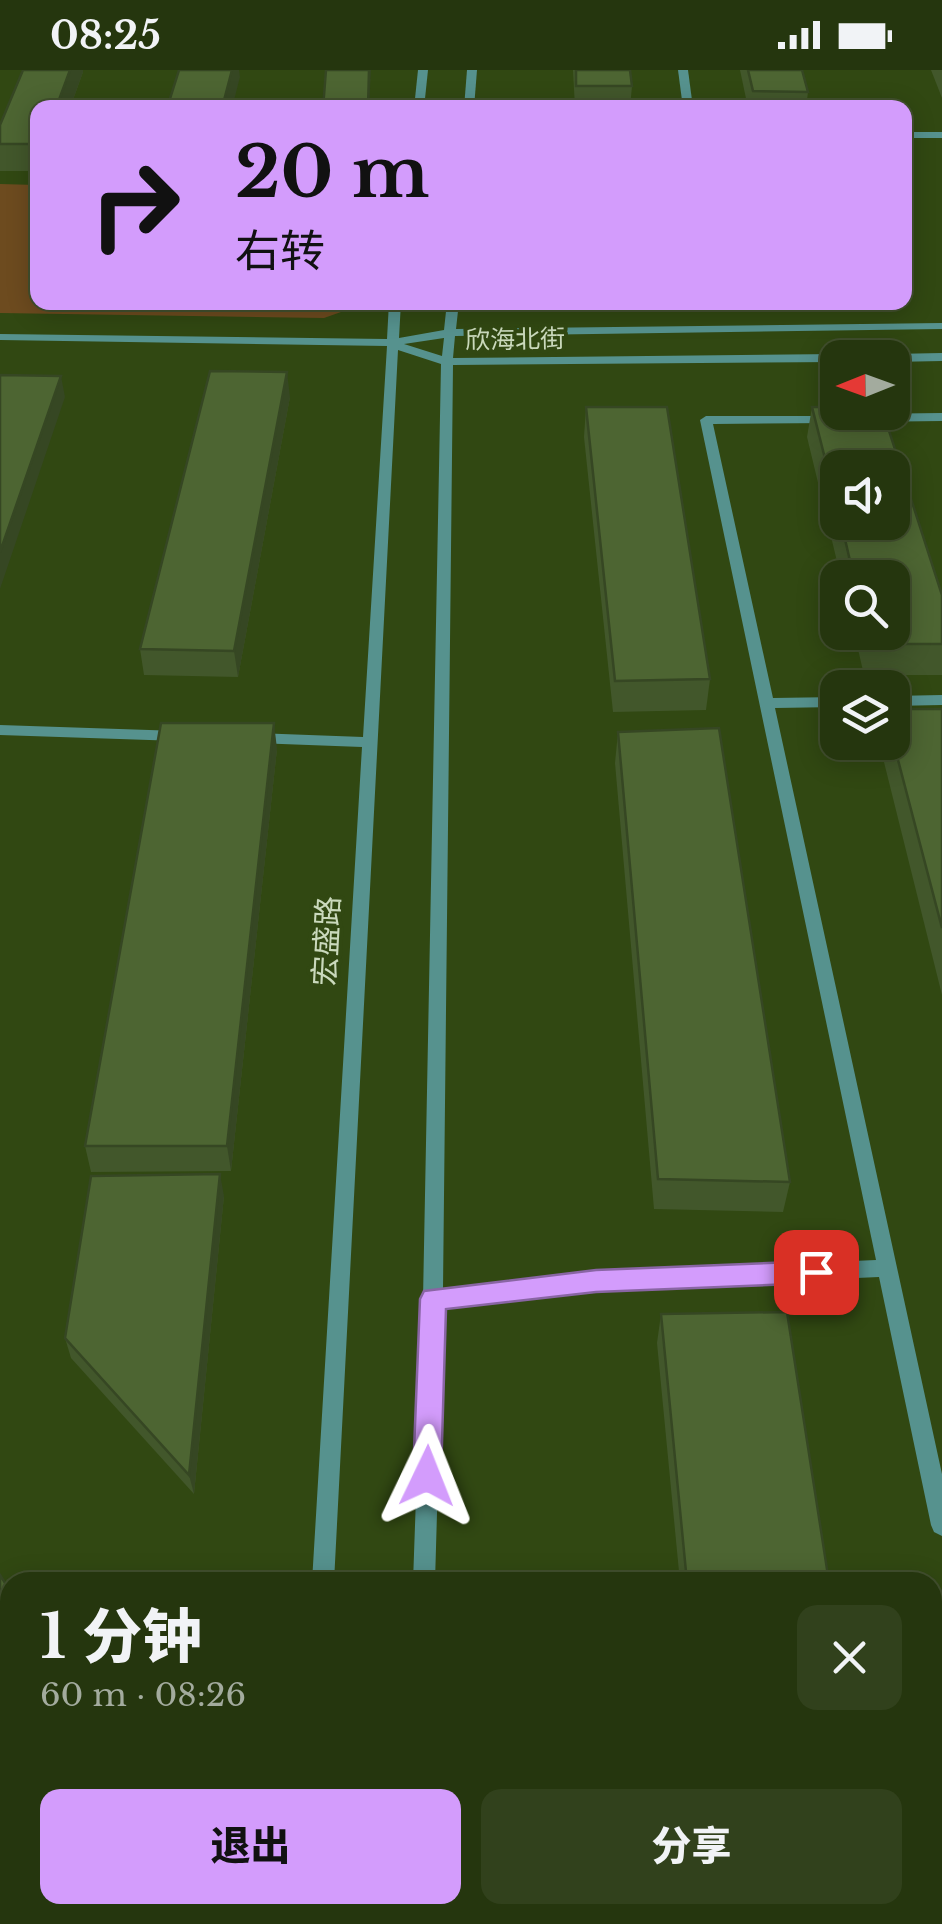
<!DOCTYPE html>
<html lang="zh">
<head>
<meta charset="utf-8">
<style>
	:root { --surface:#25360e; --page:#31411c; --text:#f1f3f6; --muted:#a3ab9e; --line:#42502e; --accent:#d39cfc }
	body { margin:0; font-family:"Libre Baskerville","Noto Sans SC",serif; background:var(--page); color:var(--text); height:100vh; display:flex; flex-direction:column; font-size:38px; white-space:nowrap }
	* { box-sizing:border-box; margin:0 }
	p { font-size:32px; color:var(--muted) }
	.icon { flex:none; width:55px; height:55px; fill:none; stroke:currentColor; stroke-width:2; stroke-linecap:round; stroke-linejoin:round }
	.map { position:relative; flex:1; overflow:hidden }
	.sheet { position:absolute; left:0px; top:1502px; width:942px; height:352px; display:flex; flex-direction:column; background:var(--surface); border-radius:30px 30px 0 0; box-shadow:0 5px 25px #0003,0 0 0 2px var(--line) }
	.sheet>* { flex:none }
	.top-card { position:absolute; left:30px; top:30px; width:882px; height:210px; border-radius:20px; box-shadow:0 5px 25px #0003,0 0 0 2px var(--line); background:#d39cfc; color:#111; overflow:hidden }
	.needle { width:65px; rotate:269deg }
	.controls { position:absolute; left:820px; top:270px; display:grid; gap:20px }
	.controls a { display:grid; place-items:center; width:90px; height:90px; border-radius:20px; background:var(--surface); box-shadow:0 5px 25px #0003,0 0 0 2px var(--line); font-size:50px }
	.pin { position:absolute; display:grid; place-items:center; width:85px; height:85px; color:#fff; margin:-42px; border-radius:20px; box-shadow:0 5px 15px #0006 }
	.me { position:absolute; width:110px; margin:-55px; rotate:2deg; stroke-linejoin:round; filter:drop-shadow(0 0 8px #0008) }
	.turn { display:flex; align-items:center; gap:35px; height:210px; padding:0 40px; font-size:45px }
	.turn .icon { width:130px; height:130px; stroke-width:2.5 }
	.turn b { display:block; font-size:70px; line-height:85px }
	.round { display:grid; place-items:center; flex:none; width:105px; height:105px; border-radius:20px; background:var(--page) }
	.headline { display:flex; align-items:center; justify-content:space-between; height:170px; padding:0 40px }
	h1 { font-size:60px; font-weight:800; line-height:75px }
	.button { display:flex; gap:20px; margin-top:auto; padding:20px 40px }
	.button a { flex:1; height:115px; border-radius:20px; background:var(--accent); color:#111; font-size:40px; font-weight:800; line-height:115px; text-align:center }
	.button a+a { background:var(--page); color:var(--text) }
	.status { display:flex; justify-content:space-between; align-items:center; height:70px; padding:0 50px; background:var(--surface); direction:ltr }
	.status svg { height:28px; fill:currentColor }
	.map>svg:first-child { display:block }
	.green { fill:#6d4b1f }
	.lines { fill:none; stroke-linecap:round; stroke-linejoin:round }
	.minor { fill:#56928e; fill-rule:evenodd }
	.wall { fill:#42572b; fill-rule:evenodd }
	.shaded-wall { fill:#364723 }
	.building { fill:#4d6532; stroke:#364723; stroke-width:2.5 }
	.route { fill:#d39cfc; stroke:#8965a4; stroke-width:2.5 }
	.labels { text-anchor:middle; stroke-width:8; stroke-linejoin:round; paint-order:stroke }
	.far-street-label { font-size:25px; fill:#cad9bc; stroke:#314812 }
	.street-label { font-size:30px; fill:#cad9bc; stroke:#314812 }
</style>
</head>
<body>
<div class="status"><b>08:25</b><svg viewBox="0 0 49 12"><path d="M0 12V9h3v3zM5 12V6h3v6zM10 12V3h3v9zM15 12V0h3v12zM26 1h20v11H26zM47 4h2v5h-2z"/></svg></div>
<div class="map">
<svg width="942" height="1854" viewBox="0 0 942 1854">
	<rect width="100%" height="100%" fill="#314812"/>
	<polygon class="green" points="0,114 37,115 38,232 358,232 358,236 324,248 0,243"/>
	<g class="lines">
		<g class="minor">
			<polygon points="418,0 428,0 424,38 414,38"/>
			<polygon points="467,0 477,0 474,38 464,38"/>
			<polygon points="678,0 688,0 693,38 683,38"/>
			<rect x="905" y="62" width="37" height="6"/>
			<path d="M389,232H401L399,268L444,260L447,232H459L456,259L942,253V259L455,266L453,288L838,284L844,288H838V292L453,295L443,1219L596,1202L876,1190L700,350L706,346H835L837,349L831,353L713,354L773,628L838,627V637L775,638L942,1404V1466L934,1462L931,1455L879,1207L596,1220L443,1237L435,1512H413L423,1229L441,294L398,280L334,1512H312L362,677L255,673L247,668L255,663L363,667L387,276L0,270V264L387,269ZM444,268L442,286L404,274Z"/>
			<polygon points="942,283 942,291 892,292 892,288 886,288 892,284"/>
			<polygon points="942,343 942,351 862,352 856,348 862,344"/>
			<polygon points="942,625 942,635 892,636 892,626"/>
			<polygon points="0,655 179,661 187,666 179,671 0,665"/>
			<polygon points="291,1845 317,1845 316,1854 290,1854"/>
			<rect x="400" y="1845" width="26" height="9"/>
		</g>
	</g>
	<g class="wall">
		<polygon points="23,0 83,0 83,2 70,38 38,38 38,101 0,101 0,55"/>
		<polygon points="573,0 630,0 632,16 630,38 575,38"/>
		<polygon points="740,0 802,0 808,22 806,38 748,38"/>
		<polygon points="931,0 942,0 942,28"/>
		<polygon points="290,327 238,607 144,605 140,579"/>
		<polygon points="586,337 710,609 706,640 613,642 584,367"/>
		<path d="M812,337H838V342H883L942,525V605H864L854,562H892V508H841L807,367ZM838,398H892V452H838Z"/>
		<polygon points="892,639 942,639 942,925 879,672 892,672"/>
		<polygon points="618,662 790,1112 783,1142 654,1139 615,693"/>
		<polygon points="277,679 231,1101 91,1102 85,1076"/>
		<polygon points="224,1126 194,1424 71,1288 65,1268"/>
		<polygon points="661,1244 829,1512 680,1512 657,1273"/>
		<polygon points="711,1845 881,1845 882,1854 712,1854"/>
	</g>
	<g class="shaded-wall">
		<polygon points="70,0 83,0 83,2 70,38 56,38"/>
		<polygon points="232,0 239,0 240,7 232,38 222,38"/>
		<polygon points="369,0 371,0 369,38 368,38"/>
		<polygon points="287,302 290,327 238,607 234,581"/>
		<polygon points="61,306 65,327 0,519 0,482"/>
		<polygon points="274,653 277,679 231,1101 227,1076"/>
		<polygon points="220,1104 224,1126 194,1424 189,1405"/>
		<polygon points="62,1845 92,1845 81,1854 50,1854"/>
	</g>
	<g class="building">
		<polygon points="23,0 70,0 56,38 38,38 38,74 0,74 0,55"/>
		<polygon points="179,0 232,0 222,38 167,38"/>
		<polygon points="326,0 369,0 368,38 323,38"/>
		<polygon points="576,0 630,0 632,16 576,16"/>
		<polygon points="748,0 802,0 808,22 753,21"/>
		<polygon points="210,301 287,302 234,581 140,579"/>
		<polygon points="0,305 61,306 0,482"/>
		<polygon points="586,337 667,337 710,609 615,611"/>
		<polygon points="812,337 838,337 838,342 883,342 942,525 942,574 871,574 868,562 892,562 892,508 854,508 841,452 892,452 892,398 838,398 838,440"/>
		<polygon points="892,639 942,639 942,858 892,667"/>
		<polygon points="161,653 274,653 227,1076 85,1076"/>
		<polygon points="719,658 790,1112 658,1109 618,662"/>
		<polygon points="220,1104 189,1405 65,1268 91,1106"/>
		<polygon points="787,1242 829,1512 687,1512 661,1244"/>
		<polygon points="0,1505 10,1521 10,1845 62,1845 50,1854 0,1854"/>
		<polygon points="720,1845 881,1845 882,1854 721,1854"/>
	</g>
	<polygon class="route" points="816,1191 825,1194 829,1202 825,1210 816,1213 596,1222 446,1239 441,1406 437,1416 427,1419 417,1416 413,1406 420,1229 424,1221 596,1200"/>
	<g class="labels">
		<g class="far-street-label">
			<text transform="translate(515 269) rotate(-1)" y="9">欣海北街</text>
		</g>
		<g class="street-label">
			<text transform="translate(327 871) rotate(-87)" y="10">宏盛路</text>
		</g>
	</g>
</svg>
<div class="controls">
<a><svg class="needle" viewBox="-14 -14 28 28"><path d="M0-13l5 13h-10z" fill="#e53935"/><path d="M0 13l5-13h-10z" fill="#a3ab9e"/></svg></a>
<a><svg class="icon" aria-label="sound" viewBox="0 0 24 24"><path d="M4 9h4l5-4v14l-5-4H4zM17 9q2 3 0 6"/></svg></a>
<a><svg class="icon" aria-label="search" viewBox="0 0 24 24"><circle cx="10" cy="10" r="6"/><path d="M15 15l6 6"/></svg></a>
<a><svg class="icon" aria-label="layers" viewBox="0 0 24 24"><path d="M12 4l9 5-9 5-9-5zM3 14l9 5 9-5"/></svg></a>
</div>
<div class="pin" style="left:816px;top:1202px;background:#d93025"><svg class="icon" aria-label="arrive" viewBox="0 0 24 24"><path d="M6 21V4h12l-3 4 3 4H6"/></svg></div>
<svg class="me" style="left:427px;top:1406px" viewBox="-20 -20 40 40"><path d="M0-17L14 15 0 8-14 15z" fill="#d39cfc" stroke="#fff" stroke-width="4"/></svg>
<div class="top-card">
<div class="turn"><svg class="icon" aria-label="right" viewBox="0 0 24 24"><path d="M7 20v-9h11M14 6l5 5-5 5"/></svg><div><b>20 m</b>右转</div></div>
</div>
<section class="sheet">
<div class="headline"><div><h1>1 分钟</h1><p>60 m · 08:26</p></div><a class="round"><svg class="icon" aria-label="close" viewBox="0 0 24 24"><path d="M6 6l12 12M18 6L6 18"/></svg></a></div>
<div class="button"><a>退出</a><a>分享</a></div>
</section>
</div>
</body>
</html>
